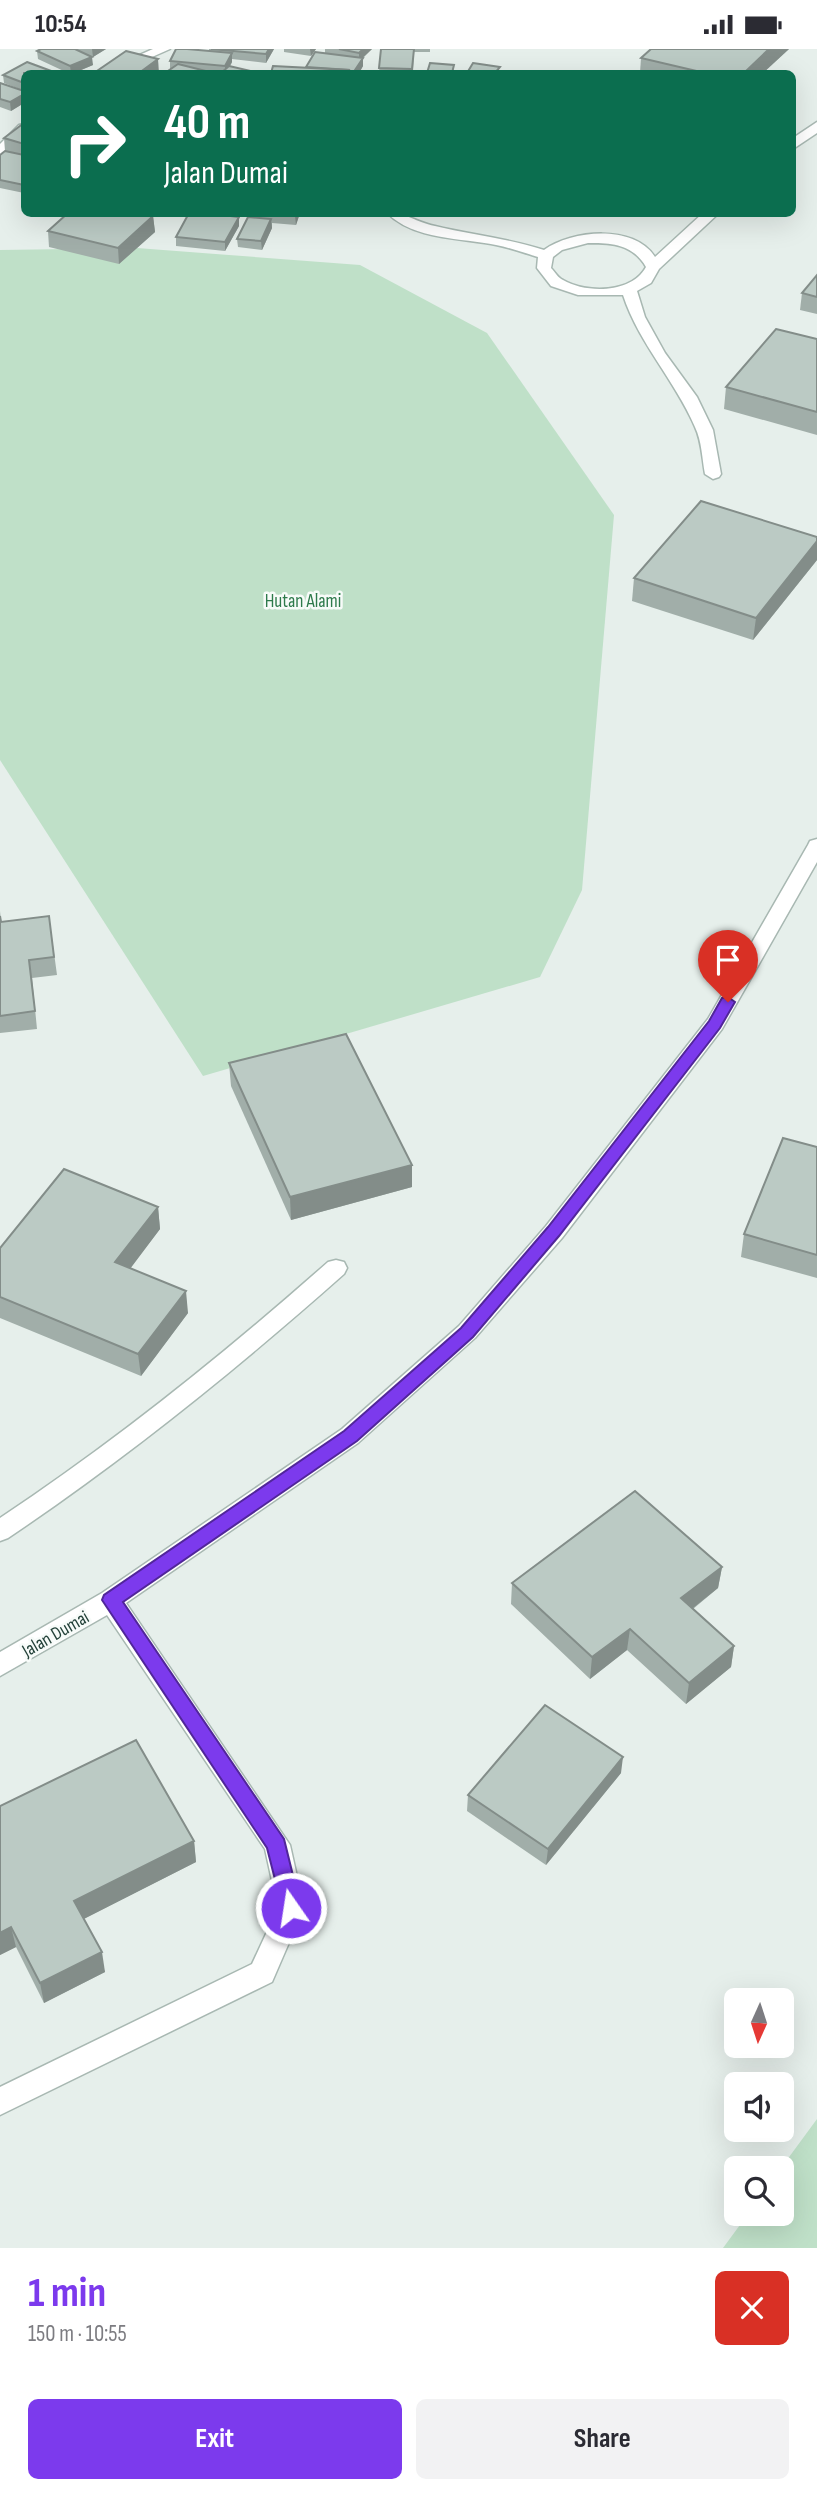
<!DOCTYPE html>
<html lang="en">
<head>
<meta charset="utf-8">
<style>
	:root { --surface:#fff; --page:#f2f2f3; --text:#2b2b33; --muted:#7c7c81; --accent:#7c3aed }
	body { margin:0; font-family:"Sofia Sans Condensed",sans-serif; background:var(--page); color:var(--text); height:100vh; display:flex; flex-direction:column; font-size:26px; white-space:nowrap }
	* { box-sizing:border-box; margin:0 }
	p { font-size:23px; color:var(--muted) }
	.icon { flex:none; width:38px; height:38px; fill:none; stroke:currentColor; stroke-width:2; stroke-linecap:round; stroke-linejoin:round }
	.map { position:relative; height:2199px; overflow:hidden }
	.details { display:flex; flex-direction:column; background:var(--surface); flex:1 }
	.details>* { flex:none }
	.banner { position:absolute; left:21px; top:21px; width:775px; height:147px; border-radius:10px; box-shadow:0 7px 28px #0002; background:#0b6e4f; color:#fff; overflow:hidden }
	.needle { width:46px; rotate:183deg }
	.controls { position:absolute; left:724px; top:1939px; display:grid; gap:14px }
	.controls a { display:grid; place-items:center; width:70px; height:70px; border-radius:10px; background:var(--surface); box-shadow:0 7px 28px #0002; font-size:35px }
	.pin { position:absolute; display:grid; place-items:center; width:60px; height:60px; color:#fff; margin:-72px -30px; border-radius:50% 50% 50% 0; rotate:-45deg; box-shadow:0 0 7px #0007 }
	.pin .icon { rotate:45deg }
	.me { position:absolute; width:77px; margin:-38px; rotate:347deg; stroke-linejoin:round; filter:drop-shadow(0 0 5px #0008) }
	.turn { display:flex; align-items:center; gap:24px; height:147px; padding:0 28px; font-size:32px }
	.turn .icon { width:91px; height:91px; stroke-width:2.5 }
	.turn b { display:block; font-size:49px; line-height:60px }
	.round { display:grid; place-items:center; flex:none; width:74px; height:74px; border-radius:10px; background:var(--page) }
	.head { display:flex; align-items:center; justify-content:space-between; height:119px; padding:0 28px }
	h1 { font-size:42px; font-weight:700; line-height:52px; color:var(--accent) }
	.primary-button { display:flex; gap:14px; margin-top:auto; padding:14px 28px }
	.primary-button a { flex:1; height:80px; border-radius:10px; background:var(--accent); color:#fff; font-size:28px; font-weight:700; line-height:80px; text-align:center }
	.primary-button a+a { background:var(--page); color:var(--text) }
	.status { display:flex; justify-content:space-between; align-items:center; height:49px; padding:0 35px; background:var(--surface); direction:ltr }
	.status svg { height:19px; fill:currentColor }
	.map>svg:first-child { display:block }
	.green { fill:#bfe0c8 }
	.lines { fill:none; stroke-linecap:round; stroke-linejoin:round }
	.street-casing { stroke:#a8b8b2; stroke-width:3 }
	.street { fill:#fff; fill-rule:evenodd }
	.wall { fill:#a1aea9 }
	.shaded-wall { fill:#838d89 }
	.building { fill:#bbcac4; stroke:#838d89; stroke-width:2 }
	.route { fill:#7c3aed; stroke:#51269a; stroke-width:2 }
	.labels { text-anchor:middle; stroke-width:5; stroke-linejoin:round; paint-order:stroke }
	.park-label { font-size:19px; fill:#2d7a4b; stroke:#f7fbf9 }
	.street-label { font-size:19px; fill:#24423a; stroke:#f7fbf9 }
</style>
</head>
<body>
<div class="status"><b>10:54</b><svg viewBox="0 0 49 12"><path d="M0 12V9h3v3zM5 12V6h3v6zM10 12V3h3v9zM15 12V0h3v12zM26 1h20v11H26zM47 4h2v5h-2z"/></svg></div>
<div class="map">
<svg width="817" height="2199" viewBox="0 0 817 2199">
	<rect width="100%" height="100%" fill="#e6efeb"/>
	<g class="green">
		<polygon points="137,199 360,216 487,284 614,466 582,841 540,928 203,1027 0,711 0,201"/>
		<polygon points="817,2070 817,2199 723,2199 748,2165 782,2165 781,2119"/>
	</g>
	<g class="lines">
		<g class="street-casing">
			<g id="street">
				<polygon points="153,0 170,0 116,24 99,24"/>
				<polygon points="817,73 817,84 793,100 793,89"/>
				<polygon points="24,75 24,86 5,106 0,107 0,95 19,76"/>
				<path d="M387,164C408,164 415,173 435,177C472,186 507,189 544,201C572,181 634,175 655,208L703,164H719L659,220L651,234L637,242L645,268L665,304L697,348L713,381L721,425L719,428L713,430L705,425C702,410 702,392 695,378C675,331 639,295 623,246H578L551,237L537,219L538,208C524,204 511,199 496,196C462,189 414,191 387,164ZM588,194C611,194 633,195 646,218C632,244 587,245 563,231C558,229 555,223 551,219L553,208L562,201Z"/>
				<polygon points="817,790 817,813 722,980 562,1189 475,1289 358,1394 126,1554 290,1796 304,1859 272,1933 0,2066 0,2038 252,1915 278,1859 265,1800 107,1566 0,1627 0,1603 102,1544 342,1380 459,1277 546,1177 708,970 808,796 810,792"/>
				<path d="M336,1211L344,1213L347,1219L344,1225C237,1320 127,1409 8,1489L0,1492V1469C116,1392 224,1305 328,1213Z"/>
			</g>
		</g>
		<use href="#street" class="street"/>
	</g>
	<g class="wall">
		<polygon points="41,0 106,0 93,8 88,6 93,16 74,24 68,24 38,10 37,2"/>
		<polygon points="209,0 274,0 266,14 232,10 232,13 230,18 259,24 165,24 170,20 170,12 209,2"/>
		<polygon points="284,0 316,0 311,7 284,3"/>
		<polygon points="325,0 372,0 363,9 363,17 359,24 271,24 306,18 325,4"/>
		<polygon points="381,0 430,0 430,3 414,3 413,24 379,24"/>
		<polygon points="651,0 789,0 763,24 640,24 641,9"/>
		<polygon points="27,13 54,23 54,24 24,24 24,54 11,62 0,58 0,34 22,41 4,34 3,26"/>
		<polygon points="24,74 24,144 0,139 0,106 5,102 4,89"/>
		<polygon points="154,164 184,164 182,167"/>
		<polygon points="189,164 240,164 239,169 239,177 225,202 176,197 176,188"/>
		<polygon points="258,164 300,164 296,176 272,174 272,179 262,201 238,198 237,190 258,169"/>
		<polygon points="153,167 155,183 119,215 49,198 48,182"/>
		<polygon points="817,226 817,265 800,261 802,244"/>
		<polygon points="817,290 817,386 724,360 726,338"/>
		<polygon points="817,511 753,591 632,552 634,529"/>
		<polygon points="0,862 1,873 49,867 57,926 32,929 37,980 0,984"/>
		<polygon points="229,1014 412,1116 412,1138 291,1171 231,1037"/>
		<polygon points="817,1098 817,1229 741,1208 744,1185"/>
		<polygon points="158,1158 160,1180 130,1219 188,1264 141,1327 0,1269 0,1199"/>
		<polygon points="722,1518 718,1539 693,1560 734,1597 731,1618 686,1655 627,1601 590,1630 511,1555 512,1534"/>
		<polygon points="621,1724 546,1816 467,1762 468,1746"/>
		<polygon points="0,1757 194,1792 196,1813 83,1870 105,1923 44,1954 16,1898 0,1906"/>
	</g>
	<g class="shaded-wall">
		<polygon points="92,0 106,0 93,8"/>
		<polygon points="269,0 274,0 266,14 266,5"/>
		<polygon points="310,0 316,0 311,7"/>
		<polygon points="363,0 372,0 359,12 359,4"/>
		<polygon points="769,0 789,0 763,24 744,24"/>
		<polygon points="232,4 232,13 225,24 225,17"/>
		<polygon points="92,8 93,16 74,24 71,24 70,17"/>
		<polygon points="363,9 363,17 359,24 353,24"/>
		<polygon points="158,10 159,24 139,24"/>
		<polygon points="24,45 24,54 11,62 10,53"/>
		<polygon points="237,164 240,164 239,169 239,177 225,202 225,193 238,170"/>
		<polygon points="296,164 300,164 296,176 295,167"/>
		<polygon points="153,167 155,183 119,215 118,199"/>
		<polygon points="271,170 272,179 262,201 261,192"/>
		<polygon points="817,492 817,511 753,591 756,569"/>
		<polygon points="412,1116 412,1138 291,1171 290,1148"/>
		<polygon points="158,1158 160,1180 118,1236 115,1213"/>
		<polygon points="186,1242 188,1264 141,1327 138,1305"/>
		<polygon points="722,1518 718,1539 678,1571 681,1549"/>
		<polygon points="630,1580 627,1601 590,1630 592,1608"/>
		<polygon points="734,1597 731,1618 686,1655 689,1634"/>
		<polygon points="623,1708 621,1724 546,1816 548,1800"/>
		<polygon points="194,1792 196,1813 78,1873 74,1852"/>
		<polygon points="11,1878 16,1898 0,1906 0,1884"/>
		<polygon points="102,1903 105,1923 44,1954 40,1934"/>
	</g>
	<g class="building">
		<polygon points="41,0 75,0 92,8 70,17 37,2"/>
		<polygon points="176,0 187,0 232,4 225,17 170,12"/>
		<polygon points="211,0 269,0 266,5"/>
		<polygon points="339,0 363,0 359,4"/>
		<polygon points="381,0 414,0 412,20 379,19"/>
		<polygon points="651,0 769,0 744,24 705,24 641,9"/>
		<polygon points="126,2 158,10 139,24 94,24"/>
		<polygon points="315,3 363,9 353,24 349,24 349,21 306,18"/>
		<polygon points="27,13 54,23 51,24 24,24 24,34 3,26"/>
		<polygon points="430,14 454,16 452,24 427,24"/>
		<polygon points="473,14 500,18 495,24 467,24"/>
		<polygon points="178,15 210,23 208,24 165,24"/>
		<polygon points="229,17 259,24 221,24"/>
		<polygon points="273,17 349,21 348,24 271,24"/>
		<polygon points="0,34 24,42 24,45 10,53 0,50"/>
		<polygon points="24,74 24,95 4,89"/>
		<polygon points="5,102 24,106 24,136 0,131 0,106"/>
		<polygon points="68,164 143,164 153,167 118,199 48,182"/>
		<polygon points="189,164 205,164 239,168 225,193 176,188"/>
		<polygon points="262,164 296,164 295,167"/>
		<polygon points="248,168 271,170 261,192 237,190"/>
		<polygon points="817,226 817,248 802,244"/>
		<polygon points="776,280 817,290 817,363 726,338"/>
		<polygon points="701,452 817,488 817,492 756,569 634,529"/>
		<polygon points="0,867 1,873 49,867 54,908 29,911 35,962 0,967"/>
		<polygon points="346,985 412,1116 290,1148 229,1014"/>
		<polygon points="783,1089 817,1098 817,1206 744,1185"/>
		<polygon points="64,1120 158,1158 115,1213 186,1242 138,1305 0,1248 0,1199"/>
		<polygon points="635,1442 722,1518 681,1549 734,1597 689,1634 630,1580 592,1608 512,1534"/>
		<polygon points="545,1656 623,1708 548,1800 468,1746"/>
		<polygon points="136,1691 194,1792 74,1852 102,1903 40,1934 11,1878 0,1884 0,1757"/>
	</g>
	<polygon class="route" points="728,948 735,953 720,979 559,1187 473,1288 357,1392 123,1553 284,1790 301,1859 298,1866 291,1868 284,1866 267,1799 102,1551 104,1546 344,1382 461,1279 548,1178 709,972 722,949"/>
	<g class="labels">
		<g class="park-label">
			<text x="303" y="558">Hutan Alami</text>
		</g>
		<g class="street-label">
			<text transform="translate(55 1584) rotate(-30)" y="7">Jalan Dumai</text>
		</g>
	</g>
</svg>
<div class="controls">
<a><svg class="needle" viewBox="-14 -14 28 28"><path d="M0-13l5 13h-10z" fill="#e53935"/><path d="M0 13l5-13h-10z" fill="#7c7c81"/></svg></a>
<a><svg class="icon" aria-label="sound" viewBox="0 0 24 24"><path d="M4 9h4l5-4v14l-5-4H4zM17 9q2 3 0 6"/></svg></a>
<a><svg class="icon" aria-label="search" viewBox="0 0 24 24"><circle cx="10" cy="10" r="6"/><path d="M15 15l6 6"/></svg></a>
</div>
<div class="pin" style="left:728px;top:953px;background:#d93025"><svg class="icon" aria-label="arrive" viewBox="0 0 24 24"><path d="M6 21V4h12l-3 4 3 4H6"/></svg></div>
<svg class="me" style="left:291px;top:1859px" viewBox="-20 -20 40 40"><circle r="17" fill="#7c3aed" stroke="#fff" stroke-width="3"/><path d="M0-11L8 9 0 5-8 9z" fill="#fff"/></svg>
<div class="banner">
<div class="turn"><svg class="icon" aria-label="right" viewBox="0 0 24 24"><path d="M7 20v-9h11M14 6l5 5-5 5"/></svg><div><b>40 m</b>Jalan Dumai</div></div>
</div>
</div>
<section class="details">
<div class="head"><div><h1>1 min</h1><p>150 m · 10:55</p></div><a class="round" style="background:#d93025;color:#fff"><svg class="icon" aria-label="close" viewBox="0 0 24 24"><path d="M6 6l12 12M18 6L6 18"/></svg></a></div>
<div class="primary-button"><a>Exit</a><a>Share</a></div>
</section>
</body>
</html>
